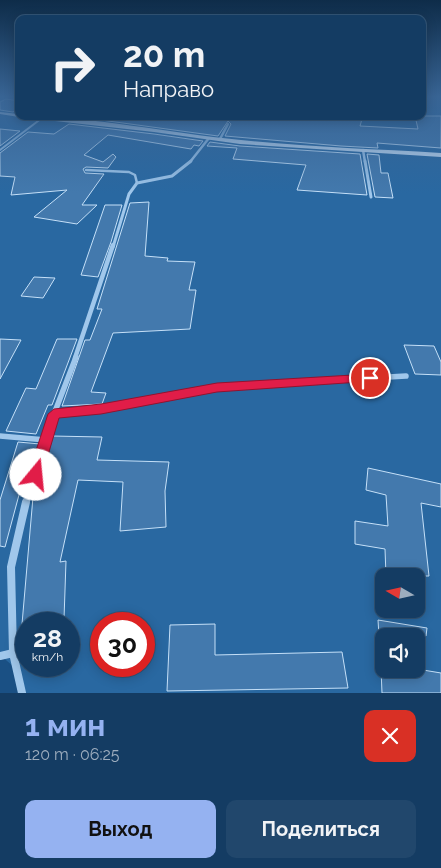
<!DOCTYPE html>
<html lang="ru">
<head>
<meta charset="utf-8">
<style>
	:root { --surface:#143c63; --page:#21476c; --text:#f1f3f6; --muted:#9dadbe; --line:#335678; --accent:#95b2f1 }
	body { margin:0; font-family:Raleway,sans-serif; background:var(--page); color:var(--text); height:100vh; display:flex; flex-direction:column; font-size:19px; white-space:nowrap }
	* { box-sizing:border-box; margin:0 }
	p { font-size:16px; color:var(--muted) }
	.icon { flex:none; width:28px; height:28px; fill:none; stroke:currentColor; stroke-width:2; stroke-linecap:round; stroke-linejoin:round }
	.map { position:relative; height:693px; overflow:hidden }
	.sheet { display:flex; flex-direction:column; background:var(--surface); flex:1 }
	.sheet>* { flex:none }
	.hud { position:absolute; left:15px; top:15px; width:411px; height:105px; border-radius:10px; box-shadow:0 2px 12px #0003,0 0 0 1px var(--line); background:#143c63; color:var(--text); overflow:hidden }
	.needle { width:32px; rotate:279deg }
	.fabs { position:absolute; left:375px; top:568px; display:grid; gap:10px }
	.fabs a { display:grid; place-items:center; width:50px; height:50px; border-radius:10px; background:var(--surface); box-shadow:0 2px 12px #0003,0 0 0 1px var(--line); font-size:25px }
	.speed { position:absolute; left:15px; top:612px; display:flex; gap:10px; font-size:25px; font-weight:700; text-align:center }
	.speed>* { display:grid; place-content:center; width:65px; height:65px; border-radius:50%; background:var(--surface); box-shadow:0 2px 12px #0003,0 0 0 1px var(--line); line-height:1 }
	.speed small { font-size:12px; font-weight:400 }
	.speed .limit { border:8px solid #d22; background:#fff; color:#111 }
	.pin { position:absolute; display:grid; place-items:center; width:42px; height:42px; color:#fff; margin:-21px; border:2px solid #fff; border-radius:50%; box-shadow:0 1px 5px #0007 }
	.me { position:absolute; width:55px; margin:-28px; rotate:17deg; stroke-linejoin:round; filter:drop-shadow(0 0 4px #0008) }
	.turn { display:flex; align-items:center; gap:18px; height:105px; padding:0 25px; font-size:22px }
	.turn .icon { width:65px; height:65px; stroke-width:2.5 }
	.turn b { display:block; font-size:35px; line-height:42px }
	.round { display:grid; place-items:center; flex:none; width:52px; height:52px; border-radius:10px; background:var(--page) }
	.overview { display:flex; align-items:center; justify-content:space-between; height:85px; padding:0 25px }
	h1 { font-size:30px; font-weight:700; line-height:38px; color:var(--accent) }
	.primary-button { display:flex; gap:10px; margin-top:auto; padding:10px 25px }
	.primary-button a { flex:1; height:58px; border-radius:10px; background:var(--accent); color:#111; font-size:20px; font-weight:700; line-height:58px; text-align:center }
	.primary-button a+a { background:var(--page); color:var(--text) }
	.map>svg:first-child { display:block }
	.green { fill:#2968a1; fill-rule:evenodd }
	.building { fill:#4379ad; stroke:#c5e0f8 }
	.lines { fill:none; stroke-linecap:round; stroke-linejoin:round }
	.lane-far1 { stroke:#a0c7eb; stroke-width:2 }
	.lane { stroke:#a0c7eb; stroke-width:2.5 }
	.street-far4 { stroke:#a0c7eb; stroke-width:2.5 }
	.street-far3 { stroke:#a0c7eb; stroke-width:3 }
	.street-far2 { stroke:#a0c7eb; stroke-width:4.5 }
	.street-far1 { stroke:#a0c7eb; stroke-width:5.5 }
	.street { stroke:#a0c7eb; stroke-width:8 }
	.secondary { fill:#cce2f8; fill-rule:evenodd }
	.route { fill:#e11d48; stroke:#92132f }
</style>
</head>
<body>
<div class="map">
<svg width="441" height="693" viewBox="0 0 441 693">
	<rect width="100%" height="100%" fill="#1a5084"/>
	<path class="green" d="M0,96H19V116H422L423,96H441V693H18L20,672L0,655ZM384,576H416V609H384ZM26,624H69V666H26ZM101,624H144V666H101ZM384,636H416V669H384Z"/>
	<g class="building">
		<polygon points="6,99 19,101 19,108 13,112 0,110 0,102"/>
		<polygon points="81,116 357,116 356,118 362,119 360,126 418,129 415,116 441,116 441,148 377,143 378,148 341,146 225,136 231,124 228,121 218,136 79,117"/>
		<polygon points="69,124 154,134 203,141 199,146 194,145 191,149 108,135 84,155 103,162 113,154 116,157 108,168 86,167 83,169 85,173 104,174 82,205 97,205 77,224 34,217 67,190 11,195 15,177 0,176 0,153 28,132 54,134"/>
		<polygon points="0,129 20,131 0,146"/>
		<polygon points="210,142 240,146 360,154 367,195 297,190 306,165 233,159 237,148 207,146"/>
		<polygon points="367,154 379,155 381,173 388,173 393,198 375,197"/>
		<polygon points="149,202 145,256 168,258 167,261 195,262 189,290 196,290 190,329 113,333 91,392 106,393 102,404 62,406 85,340 90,340 102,309 97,309 130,203"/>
		<polygon points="105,205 122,205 111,242 98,277 81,275"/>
		<polygon points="34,277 55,278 43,298 21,296"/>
		<polygon points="0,339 21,340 0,379"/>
		<polygon points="57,339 77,339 52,405 48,405 36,434 6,431 26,388 36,389"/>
		<polygon points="404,345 434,346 441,362 441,375 415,374"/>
		<polygon points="52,436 102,437 97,460 169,462 165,491 166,527 120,531 123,482 78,480 60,562 66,561 64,619 40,624 22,624 33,497"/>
		<polygon points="18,442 40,444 28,481 23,480 5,547 0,546 0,500"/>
		<polygon points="368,468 441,484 441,507 421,503 429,576 386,576 385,549 355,544 355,521 388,526 386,495 366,490"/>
		<polygon points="378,620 427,628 426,636 379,636"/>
		<polygon points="215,624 215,655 342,652 348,688 167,691 170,625"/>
		<polygon points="381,669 417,669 441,673 441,693 382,693"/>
	</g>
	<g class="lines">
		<polyline class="lane-far1" points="0,150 42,118"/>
		<polyline class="lane" points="86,170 129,172 135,175 137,183"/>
		<g class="street-far4">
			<polyline points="220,139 228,124"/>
			<polyline points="363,150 365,162"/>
			<polyline points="190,162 209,138"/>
		</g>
		<g class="street-far3">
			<polyline points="365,161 371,197"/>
			<polyline points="113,247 129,194 137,183 172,176 191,161"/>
		</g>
		<polyline class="street-far2" points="75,358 113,245"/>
		<g class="street-far1">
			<polyline points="54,414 101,409 217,387 406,376"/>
			<polyline points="0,436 46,440"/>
			<polyline points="26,503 54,414 76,357"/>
		</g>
		<g class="street">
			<polyline points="13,653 11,567 26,502"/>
			<polyline points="0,656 13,653 22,693"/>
		</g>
		<path class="secondary" d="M0,112L19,114V116C93,116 167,133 241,140C307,147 374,149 441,153V157L240,144L154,132L19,117L0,114Z"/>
	</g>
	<linearGradient id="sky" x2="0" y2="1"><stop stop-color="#0e2c49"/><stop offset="0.5" stop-color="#386494"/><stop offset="1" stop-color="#386494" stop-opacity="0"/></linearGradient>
	<rect width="441" height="193" fill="url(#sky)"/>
	<polygon class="route" points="370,374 376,378 374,381 217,392 101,414 59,418 41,479 36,481 30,479 28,475 48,414 54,409 101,404 217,383"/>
</svg>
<div class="fabs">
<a><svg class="needle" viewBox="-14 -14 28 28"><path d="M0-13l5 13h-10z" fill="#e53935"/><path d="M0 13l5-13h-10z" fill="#9dadbe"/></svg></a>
<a><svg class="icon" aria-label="sound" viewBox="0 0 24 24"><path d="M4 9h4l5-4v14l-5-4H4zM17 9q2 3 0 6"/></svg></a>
</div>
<div class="speed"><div>28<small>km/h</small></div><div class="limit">30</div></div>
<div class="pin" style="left:370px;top:378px;background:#d93025"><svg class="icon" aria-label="arrive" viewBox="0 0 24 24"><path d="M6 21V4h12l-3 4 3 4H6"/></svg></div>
<svg class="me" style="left:36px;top:475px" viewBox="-20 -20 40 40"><circle r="19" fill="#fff"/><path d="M0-13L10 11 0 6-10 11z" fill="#e11d48"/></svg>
<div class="hud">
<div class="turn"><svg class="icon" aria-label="right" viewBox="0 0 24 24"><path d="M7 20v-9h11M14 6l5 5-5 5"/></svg><div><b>20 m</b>Направо</div></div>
</div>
</div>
<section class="sheet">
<div class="overview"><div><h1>1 мин</h1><p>120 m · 06:25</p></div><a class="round" style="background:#d93025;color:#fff"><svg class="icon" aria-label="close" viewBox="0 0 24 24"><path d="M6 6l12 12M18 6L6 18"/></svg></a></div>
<div class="primary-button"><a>Выход</a><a>Поделиться</a></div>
</section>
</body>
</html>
